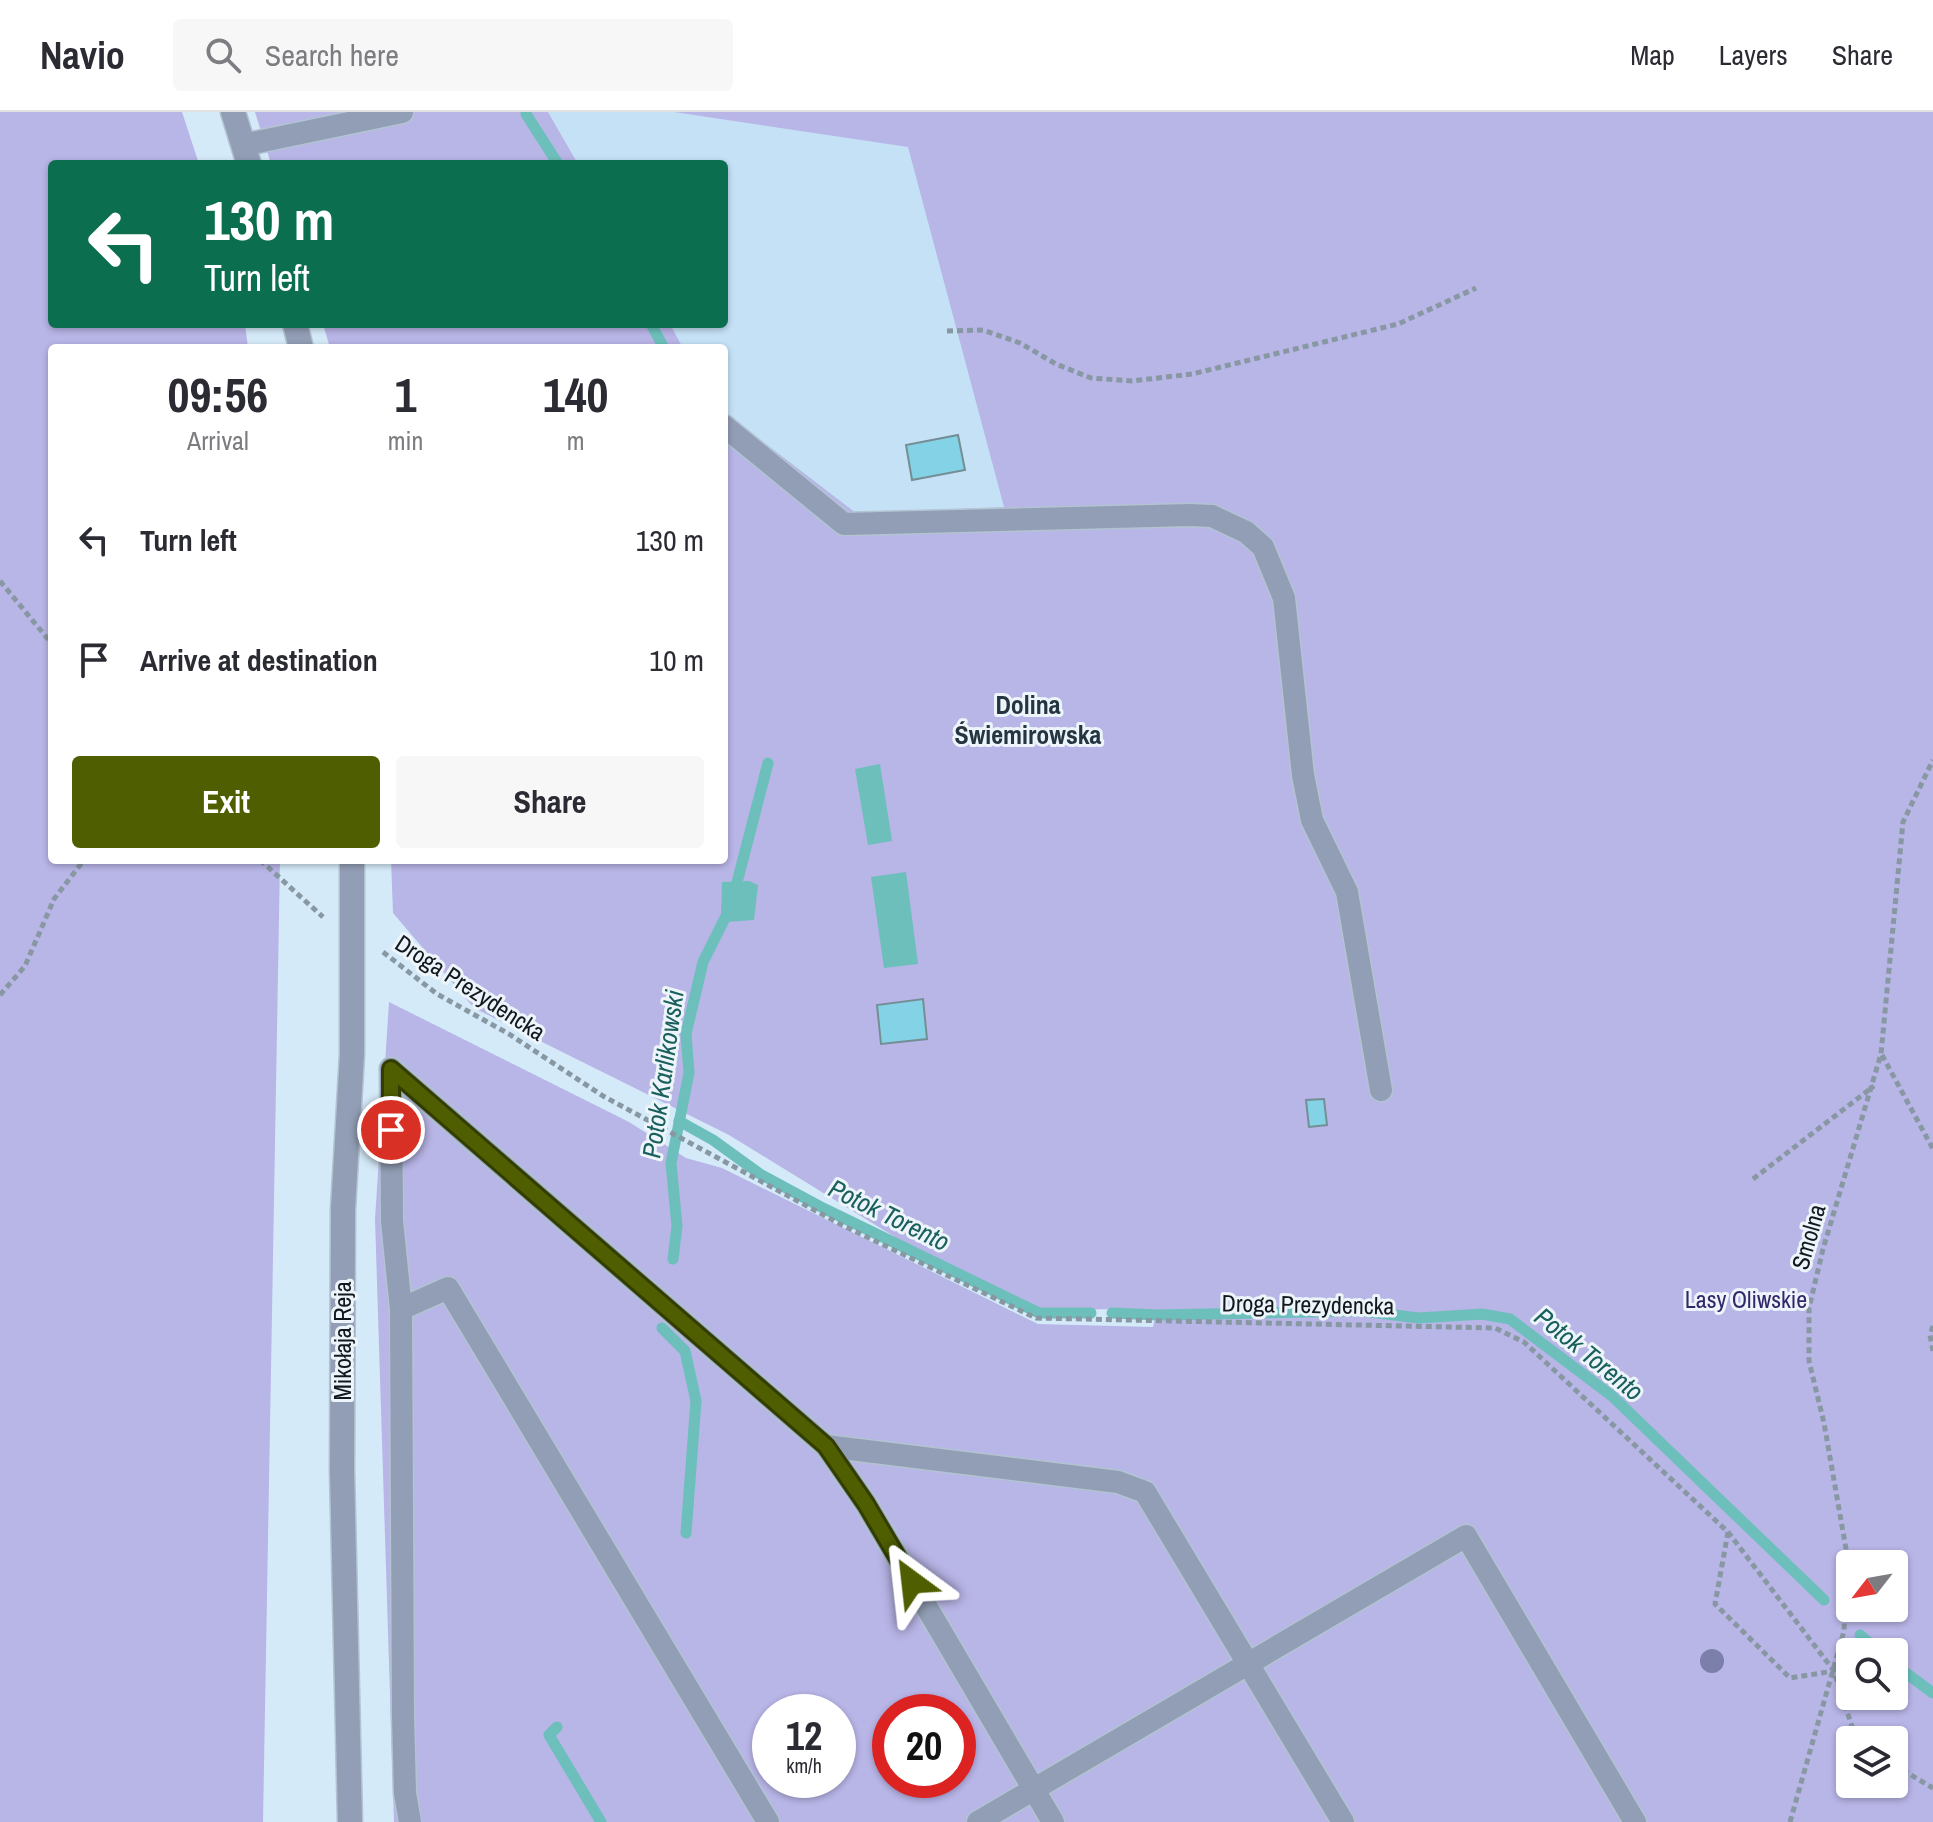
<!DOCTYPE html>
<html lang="en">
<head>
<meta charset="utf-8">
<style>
	:root { --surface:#fff; --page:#f7f7f7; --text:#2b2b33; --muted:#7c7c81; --line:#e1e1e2; --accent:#4e5e00 }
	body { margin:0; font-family:"Archivo Narrow",sans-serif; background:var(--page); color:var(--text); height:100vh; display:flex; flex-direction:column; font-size:30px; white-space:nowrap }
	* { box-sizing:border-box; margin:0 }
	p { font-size:26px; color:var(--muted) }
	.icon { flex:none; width:44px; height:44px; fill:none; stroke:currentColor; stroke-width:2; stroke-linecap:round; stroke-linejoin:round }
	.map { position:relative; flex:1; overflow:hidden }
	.panel { position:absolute; left:48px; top:232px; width:680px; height:520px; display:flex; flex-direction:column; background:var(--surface); border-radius:8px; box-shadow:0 2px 6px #0004 }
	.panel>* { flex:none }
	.top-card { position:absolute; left:48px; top:48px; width:680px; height:168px; border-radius:8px; box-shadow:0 2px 6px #0004; background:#0b6e4f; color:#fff; overflow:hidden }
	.needle { width:52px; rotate:239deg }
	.controls { position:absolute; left:1836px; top:1438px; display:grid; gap:16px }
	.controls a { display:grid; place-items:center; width:72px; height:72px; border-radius:8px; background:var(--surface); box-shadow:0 2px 6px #0004; font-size:40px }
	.speed { position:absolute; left:752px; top:1582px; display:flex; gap:16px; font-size:40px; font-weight:700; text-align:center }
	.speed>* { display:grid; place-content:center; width:104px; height:104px; border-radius:50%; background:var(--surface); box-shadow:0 2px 6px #0004; line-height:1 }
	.speed small { font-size:20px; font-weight:400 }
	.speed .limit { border:12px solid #d22; background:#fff; color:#111 }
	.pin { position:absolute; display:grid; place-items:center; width:68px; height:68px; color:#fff; margin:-34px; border:4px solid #fff; border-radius:50%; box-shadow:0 2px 8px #0007 }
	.me { position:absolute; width:88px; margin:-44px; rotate:330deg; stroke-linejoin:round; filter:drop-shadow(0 0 6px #0008) }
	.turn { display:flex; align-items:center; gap:28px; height:168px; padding:0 24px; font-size:36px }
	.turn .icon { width:104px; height:104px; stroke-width:2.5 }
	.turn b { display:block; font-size:56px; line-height:68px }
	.eta { display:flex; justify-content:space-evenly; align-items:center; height:136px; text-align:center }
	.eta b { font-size:48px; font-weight:800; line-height:56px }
	.primary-button { display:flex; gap:16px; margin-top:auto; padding:16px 24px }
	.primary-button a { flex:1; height:92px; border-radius:8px; background:var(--accent); color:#fff; font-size:32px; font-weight:800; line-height:92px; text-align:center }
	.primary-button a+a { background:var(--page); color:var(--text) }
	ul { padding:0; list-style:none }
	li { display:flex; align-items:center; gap:24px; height:120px; padding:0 24px }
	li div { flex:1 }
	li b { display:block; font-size:30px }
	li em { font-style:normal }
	header { display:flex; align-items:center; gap:48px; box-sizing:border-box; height:112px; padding:0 40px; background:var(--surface); border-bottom:2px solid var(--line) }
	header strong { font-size:38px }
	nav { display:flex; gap:44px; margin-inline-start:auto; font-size:28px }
	.search { width:560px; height:72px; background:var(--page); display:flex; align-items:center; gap:20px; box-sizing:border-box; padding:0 28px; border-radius:8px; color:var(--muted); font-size:30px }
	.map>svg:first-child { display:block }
	.built { fill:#c5e1f6 }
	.green { fill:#b8b5e7; fill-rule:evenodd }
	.water { fill:#6cbfbb }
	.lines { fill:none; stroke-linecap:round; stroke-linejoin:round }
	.stream { stroke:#6cbfbb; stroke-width:11 }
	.building { fill:#84d2e5; stroke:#748e95; stroke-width:2 }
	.lane-casing { stroke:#b2c4d2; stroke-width:25 }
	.street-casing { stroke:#b2c4d2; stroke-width:27 }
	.path { stroke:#8898a3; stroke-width:5; stroke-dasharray:6 4; stroke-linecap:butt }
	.lane { stroke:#929eb5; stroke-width:22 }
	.street { stroke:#929eb5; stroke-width:24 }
	.tree { fill:#7c7faa }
	.route-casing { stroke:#333d00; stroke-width:20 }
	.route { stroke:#4e5e00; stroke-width:14 }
	.labels { text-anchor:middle; stroke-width:6; stroke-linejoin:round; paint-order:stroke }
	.street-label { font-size:24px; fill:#11191e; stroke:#edf5fb }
	.park-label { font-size:24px; fill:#332769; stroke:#edf5fb }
	.neighbourhood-label { font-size:26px; font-weight:bold; fill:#243541; stroke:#edf5fb }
	.water-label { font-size:26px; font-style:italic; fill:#195f5c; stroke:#edf5fb }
</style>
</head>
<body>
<header>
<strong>Navio</strong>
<div class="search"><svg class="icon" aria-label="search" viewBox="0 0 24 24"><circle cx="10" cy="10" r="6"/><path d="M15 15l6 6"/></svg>Search here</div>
<nav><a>Map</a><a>Layers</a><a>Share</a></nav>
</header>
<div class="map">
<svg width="1933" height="1710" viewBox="0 0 1933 1710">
	<rect width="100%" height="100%" fill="#d5eaf9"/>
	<polygon class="built" points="548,0 1933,0 1004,395 856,401 732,309 724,300 724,236 683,236 670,212 724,212 724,52 578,52"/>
	<g class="green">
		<polygon points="0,0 182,0 199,52 52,52 52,212 245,212 248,236 52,236 52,748 280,748 263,1710 0,1710"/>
		<polygon points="255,0 548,0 578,52 271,52"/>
		<path d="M674,0H1933V1710H394L375,1107L389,890L629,1010L686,1046L722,1056L1038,1212L1153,1215L1156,1201L1127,1197L1042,1198L908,1133L729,1023L474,896L393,801L391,748H724V300L856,401L1004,395L908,35ZM1850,1452H1894V1496H1850ZM1850,1540H1894V1584H1850ZM770,1600H838V1668H770ZM890,1600H958V1668H890ZM1850,1628H1894V1672H1850Z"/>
		<polygon points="323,212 670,212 683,236 330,236"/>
	</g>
	<g class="water">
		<polygon points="880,652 892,729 868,733 855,657"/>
		<polygon points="906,760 918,852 884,856 871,765"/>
		<polygon points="749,769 758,773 754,808 726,810 721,805 722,770"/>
	</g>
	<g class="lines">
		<g class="stream">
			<polyline points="526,2 558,52"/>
			<polyline points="651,212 664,236"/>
			<polyline points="734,782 768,651"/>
			<polyline points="679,1009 713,1028 760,1062 823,1096 1039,1201 1091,1201"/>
			<polyline points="673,1147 677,1114 671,1051 689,961 686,922 703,850 729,798"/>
			<polyline points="1112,1201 1158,1203 1361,1199 1419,1206 1482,1202 1510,1207 1612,1284 1824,1488"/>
			<polyline points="662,1216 685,1239 696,1289 686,1421"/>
			<polyline points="1860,1523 1880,1540"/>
			<polyline points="1894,1552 1933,1581"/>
			<polyline points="557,1615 549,1623 601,1710"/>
		</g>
	</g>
	<g class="building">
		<polygon points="958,323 965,358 912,368 906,333"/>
		<polygon points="923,887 927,927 881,932 877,893"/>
		<polygon points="1324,987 1327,1013 1309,1015 1306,988"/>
	</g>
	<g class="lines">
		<g class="lane-casing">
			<g id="lane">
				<polyline points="243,33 402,0"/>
				<polyline points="724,314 844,412 1190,403 1212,404 1246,420 1263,435 1284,486 1303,663 1312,708 1347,780 1381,978"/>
				<polyline points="391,957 826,1334 866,1392 1053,1710"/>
				<polyline points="391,957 392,1109 401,1197 403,1603 405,1681 410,1710"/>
				<polyline points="401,1197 448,1176 768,1710"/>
				<polyline points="826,1334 1118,1370 1145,1380 1343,1710"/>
				<polyline points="978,1710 1466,1424 1635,1710"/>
			</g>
		</g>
		<g class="street-casing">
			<g id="street">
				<polyline points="233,0 249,52"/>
				<polyline points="295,212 301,236"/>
				<polyline points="350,1710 342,1358 343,1097 352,942 352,748"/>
			</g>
		</g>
		<g class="path">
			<polyline points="947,219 983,218 1020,231 1056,252 1091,266 1132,269 1192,262 1398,212 1476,176"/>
			<polyline points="0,469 52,532"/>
			<polyline points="260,748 323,805"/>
			<polyline points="383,840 437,882 509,922 603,984 842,1113 1036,1206 1495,1216 1524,1230 1728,1420 1834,1559 1855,1624 1860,1628"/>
			<polyline points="0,883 25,854 54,787 84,748"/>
			<polyline points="1882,943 1933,1037"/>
			<polyline points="1753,1067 1874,974"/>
			<polyline points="1933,1214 1930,1223 1933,1239"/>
			<polyline points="1728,1420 1715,1492 1790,1566 1834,1559"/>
			<polyline points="1894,1653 1933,1676"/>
			<polyline points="1790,1710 1844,1519 1846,1471 1846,1437 1824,1311 1809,1249 1809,1196 1823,1137 1881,942 1903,710 1933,648"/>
		</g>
		<use href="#lane" class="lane"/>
		<use href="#street" class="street"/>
	</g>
	<circle class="tree" cx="1712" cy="1549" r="12"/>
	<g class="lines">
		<g class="route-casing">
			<polyline id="route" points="391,1018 391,957 826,1334 866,1392 912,1470"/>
		</g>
		<use href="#route" class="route"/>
	</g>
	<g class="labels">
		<g class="street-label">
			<text transform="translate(470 876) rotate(33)" y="8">Droga Prezydencka</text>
			<text transform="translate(1809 1125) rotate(-74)" y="8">Smolna</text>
			<text transform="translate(1308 1193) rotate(1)" y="8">Droga Prezydencka</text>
			<text transform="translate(343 1229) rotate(-90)" y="8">Mikołaja Reja</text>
		</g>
		<g class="park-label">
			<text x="1746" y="1196">Lasy Oliwskie</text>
		</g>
		<g class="neighbourhood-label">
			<text x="1028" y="602">Dolina<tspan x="1028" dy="30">Świemirowska</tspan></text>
		</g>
		<g class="water-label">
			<text transform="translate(663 962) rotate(-82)" y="9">Potok Karlikowski</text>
			<text transform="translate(889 1103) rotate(26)" y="9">Potok Torento</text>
			<text transform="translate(1589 1242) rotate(39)" y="9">Potok Torento</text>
		</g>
	</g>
</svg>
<div class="controls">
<a><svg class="needle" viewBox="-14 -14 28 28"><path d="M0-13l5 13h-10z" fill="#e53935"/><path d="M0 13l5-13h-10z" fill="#7c7c81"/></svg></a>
<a><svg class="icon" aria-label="search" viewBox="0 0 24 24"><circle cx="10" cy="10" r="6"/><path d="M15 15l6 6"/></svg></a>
<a><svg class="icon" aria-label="layers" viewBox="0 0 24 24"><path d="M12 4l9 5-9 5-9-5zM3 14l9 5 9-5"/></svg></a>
</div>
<div class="speed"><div>12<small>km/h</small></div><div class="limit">20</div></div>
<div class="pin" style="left:391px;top:1018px;background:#d93025"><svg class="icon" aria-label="arrive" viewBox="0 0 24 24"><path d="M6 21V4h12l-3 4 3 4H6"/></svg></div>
<svg class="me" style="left:912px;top:1470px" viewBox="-20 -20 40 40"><path d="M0-17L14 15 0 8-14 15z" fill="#4e5e00" stroke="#fff" stroke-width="4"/></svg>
<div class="top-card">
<div class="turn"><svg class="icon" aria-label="left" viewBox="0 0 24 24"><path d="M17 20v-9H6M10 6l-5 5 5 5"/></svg><div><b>130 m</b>Turn left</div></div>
</div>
<section class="panel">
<div class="eta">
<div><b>09:56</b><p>Arrival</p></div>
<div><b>1</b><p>min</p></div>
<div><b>140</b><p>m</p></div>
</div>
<ul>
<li><svg class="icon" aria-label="left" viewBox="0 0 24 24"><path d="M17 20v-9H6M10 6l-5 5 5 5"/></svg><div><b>Turn left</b></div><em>130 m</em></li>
<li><svg class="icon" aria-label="arrive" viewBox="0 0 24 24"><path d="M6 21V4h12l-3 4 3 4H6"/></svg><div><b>Arrive at destination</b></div><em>10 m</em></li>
</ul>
<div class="primary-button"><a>Exit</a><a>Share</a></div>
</section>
</div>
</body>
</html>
